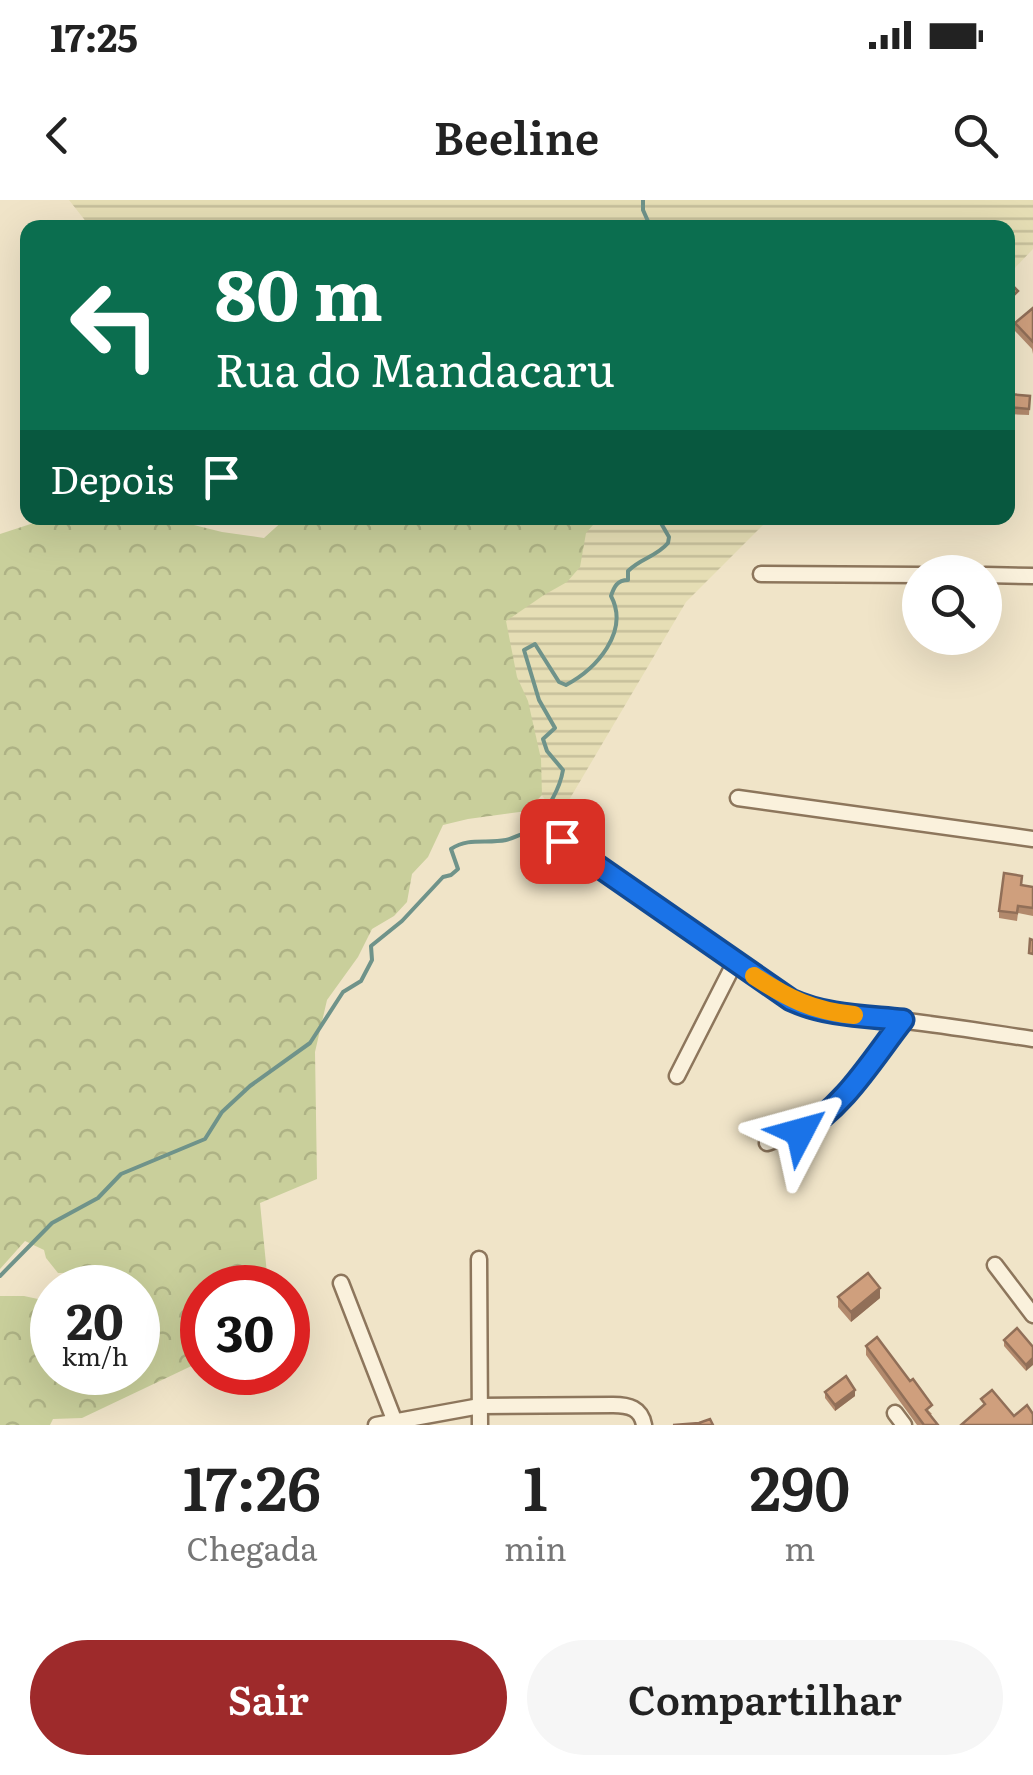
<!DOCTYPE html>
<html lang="pt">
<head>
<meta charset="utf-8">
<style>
	:root { --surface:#fff; --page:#f6f6f6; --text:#222; --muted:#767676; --accent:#9e2a2b }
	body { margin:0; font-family:Literata,serif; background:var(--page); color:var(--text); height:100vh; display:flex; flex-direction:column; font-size:38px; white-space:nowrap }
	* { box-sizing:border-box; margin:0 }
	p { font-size:32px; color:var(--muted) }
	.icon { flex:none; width:55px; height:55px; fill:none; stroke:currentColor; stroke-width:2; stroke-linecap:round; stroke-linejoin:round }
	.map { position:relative; height:1225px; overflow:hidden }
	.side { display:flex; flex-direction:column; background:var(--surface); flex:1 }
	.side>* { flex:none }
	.top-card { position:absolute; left:20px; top:20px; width:995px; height:305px; border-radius:20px; box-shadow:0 10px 40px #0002; background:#0b6e4f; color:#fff; overflow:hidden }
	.controls { position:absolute; left:902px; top:355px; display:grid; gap:20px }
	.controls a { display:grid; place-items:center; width:100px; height:100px; border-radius:50%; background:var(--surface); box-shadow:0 10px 40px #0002; font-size:50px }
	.speed { position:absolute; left:30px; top:1065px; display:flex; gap:20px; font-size:50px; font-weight:700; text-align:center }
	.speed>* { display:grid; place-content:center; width:130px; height:130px; border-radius:50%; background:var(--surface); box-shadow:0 10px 40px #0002; line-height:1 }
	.speed small { font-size:25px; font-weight:400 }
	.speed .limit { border:15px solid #d22; background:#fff; color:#111 }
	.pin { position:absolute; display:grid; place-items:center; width:85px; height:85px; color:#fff; margin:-42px; border-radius:20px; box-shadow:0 5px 15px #0006 }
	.me { position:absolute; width:110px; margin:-55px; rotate:51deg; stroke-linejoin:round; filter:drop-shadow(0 0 8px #0008) }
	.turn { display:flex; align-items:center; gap:35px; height:210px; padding:0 30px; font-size:45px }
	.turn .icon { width:130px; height:130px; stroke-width:2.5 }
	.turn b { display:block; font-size:70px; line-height:85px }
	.then { display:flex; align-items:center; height:95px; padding:0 30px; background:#0003; gap:20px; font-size:38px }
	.eta { display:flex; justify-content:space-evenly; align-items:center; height:170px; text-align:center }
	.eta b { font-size:60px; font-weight:600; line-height:70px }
	.primary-button { display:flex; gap:20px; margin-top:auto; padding:20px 30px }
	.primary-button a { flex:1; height:115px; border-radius:60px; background:var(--accent); color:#fff; font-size:40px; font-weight:600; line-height:115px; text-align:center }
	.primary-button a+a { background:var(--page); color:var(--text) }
	.status { display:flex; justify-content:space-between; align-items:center; height:70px; padding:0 50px; background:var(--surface); direction:ltr }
	.status svg { height:28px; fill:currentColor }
	header { display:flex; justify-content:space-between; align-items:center; height:130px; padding:0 30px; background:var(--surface); font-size:45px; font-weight:600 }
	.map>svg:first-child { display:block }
	.farmland { fill:url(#farmland-rules) }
	.forest { fill:url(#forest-crowns) }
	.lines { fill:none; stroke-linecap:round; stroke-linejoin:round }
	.stream { stroke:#6f938a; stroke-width:4 }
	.street-casing { stroke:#8d765c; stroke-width:19 }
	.street { stroke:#faf1dc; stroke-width:14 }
	.wall { fill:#b2896c }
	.shaded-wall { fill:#916f58 }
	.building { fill:#cf9f7d; stroke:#916f58; stroke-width:2.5 }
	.route-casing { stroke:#114b97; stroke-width:25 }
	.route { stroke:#1a73e8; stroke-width:18 }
	.slow { stroke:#f59e0b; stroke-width:18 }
</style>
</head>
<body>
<div class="status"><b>17:25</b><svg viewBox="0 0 49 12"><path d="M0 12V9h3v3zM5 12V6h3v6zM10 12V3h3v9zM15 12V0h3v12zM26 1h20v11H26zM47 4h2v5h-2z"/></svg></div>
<header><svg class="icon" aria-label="back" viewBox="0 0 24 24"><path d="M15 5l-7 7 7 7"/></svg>Beeline<svg class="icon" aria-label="search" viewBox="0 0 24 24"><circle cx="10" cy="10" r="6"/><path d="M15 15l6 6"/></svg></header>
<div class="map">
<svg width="1033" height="1225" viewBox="0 0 1033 1225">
	<defs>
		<pattern id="farmland-rules" width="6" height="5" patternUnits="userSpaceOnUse" patternTransform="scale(2.5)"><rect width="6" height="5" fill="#e6deb5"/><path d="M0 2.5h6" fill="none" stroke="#c6bf9b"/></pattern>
		<pattern id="forest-crowns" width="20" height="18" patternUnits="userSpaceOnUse" patternTransform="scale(2.5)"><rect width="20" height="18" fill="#c9cf9b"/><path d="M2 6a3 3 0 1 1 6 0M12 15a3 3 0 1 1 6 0" fill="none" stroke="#aeb285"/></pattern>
	</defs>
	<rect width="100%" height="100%" fill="#f0e4c8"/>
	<g class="farmland">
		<polygon points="69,0 1033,0 1033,49 1008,75 1008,28 91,28"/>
		<polygon points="321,318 770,318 686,402 559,617"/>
	</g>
	<polygon class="forest" points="49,318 166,318 222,332 264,338 286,318 599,318 586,333 580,367 567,382 544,395 506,421 517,477 528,501 541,559 542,595 527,611 468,619 443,625 428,657 412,674 407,702 394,716 372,729 358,757 327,800 315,852 317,979 260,1003 268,1084 266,1087 202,1088 202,1161 82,1218 53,1219 50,1225 0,1225 0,1096 24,1096 52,1102 52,1172 138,1172 138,1088 132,1087 124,1072 58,1073 46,1058 44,1050 25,1041 0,1069 0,334"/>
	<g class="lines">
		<g class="stream">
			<polyline points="643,0 643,10 651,28"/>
			<path d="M0,1076L52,1023L98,998L121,974L205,939L222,912L250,886L310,843L343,792L361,781L372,760L371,746L402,721L443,677L451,675L458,669L451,649C469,637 486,644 506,640C515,638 521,633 530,632C544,612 559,594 563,570L547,551L543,539L555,528L539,500L524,450L535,444L559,482L566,485C596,469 630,432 611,396C614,387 617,380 628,380V371C641,358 656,357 668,343L669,337L658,318"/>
		</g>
		<g class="street-casing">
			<g id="street">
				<polyline points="761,374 920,375"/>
				<polyline points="985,375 1033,376"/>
				<polyline points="738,598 1033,639"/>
				<path d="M562,641L777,791C820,817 860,814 907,821C949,826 991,833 1033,839"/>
				<polyline points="677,876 735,762"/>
				<path d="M767,943C781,938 797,934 810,926C844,905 878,852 903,820"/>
				<polyline points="479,1059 480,1225"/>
				<polyline points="995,1065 1033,1115"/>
				<polyline points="341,1083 395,1222"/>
				<polyline points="895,1213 904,1225"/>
				<path d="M376,1225L480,1206L613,1205C629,1205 641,1208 644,1225"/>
			</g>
		</g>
		<use href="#street" class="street"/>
	</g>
	<g class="wall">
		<polygon points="1033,108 1033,154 1032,149 1015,131 1015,123"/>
		<polygon points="1009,194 1030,196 1029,215 1008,214"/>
		<polygon points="1033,687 1033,716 1018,713 1017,721 999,718 999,711"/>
		<polygon points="838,1097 880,1098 851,1122 838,1107"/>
		<polygon points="1004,1140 1033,1147 1026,1171 1004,1146"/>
		<polygon points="866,1146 932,1214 930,1215 938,1225 917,1225 866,1155"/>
		<polygon points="825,1192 855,1196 835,1211 825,1198"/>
	</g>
	<g class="shaded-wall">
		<polygon points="880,1088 880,1098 851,1122 851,1112"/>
		<polygon points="1033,1158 1033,1165 1026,1171 1026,1165"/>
		<polygon points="855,1190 855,1196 835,1211 835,1205"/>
	</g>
	<g class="building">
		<polygon points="1011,84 1018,91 1009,100 1008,88"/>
		<polygon points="1033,108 1033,142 1015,123"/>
		<polygon points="1009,194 1030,196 1029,209 1008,207"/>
		<polygon points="1004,673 1022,676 1021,685 1033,687 1033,708 1018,706 1017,713 999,711"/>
		<polygon points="1030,739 1033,740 1033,754 1029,753"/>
		<polygon points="868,1073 880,1088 851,1112 838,1097"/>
		<polygon points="1017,1128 1033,1147 1033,1158 1026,1165 1004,1140"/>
		<polygon points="877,1137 910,1181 913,1179 932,1205 926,1210 938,1225 924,1225 866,1146"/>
		<polygon points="846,1176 855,1190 835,1205 825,1192"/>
		<polygon points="992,1190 1014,1216 1027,1205 1033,1214 1033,1225 961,1225 985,1204 981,1199"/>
		<polygon points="710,1219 713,1225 673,1225 699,1223"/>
	</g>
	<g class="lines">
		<g class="route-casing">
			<path id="route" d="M562,641L791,800C826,816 865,816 903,820C873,858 844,908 800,932"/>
		</g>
		<use href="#route" class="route"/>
		<path class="slow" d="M754,776C789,799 813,811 854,815"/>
	</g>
</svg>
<div class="controls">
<a><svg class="icon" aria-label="search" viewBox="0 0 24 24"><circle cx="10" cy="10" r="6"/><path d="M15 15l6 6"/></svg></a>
</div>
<div class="speed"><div>20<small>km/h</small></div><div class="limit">30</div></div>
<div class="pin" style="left:562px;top:641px;background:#d93025"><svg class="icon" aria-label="arrive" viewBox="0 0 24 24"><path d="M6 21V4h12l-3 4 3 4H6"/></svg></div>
<svg class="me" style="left:800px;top:932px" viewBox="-20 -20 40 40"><path d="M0-17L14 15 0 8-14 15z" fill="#1a73e8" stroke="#fff" stroke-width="4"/></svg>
<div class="top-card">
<div class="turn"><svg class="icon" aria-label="left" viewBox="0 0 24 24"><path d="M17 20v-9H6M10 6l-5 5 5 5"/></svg><div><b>80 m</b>Rua do Mandacaru</div></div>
<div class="then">Depois<svg class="icon" aria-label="arrive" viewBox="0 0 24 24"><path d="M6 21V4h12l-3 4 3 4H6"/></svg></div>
</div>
</div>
<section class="side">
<div class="eta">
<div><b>17:26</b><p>Chegada</p></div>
<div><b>1</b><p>min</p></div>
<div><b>290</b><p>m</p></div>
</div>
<div class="primary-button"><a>Sair</a><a>Compartilhar</a></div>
</section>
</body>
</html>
